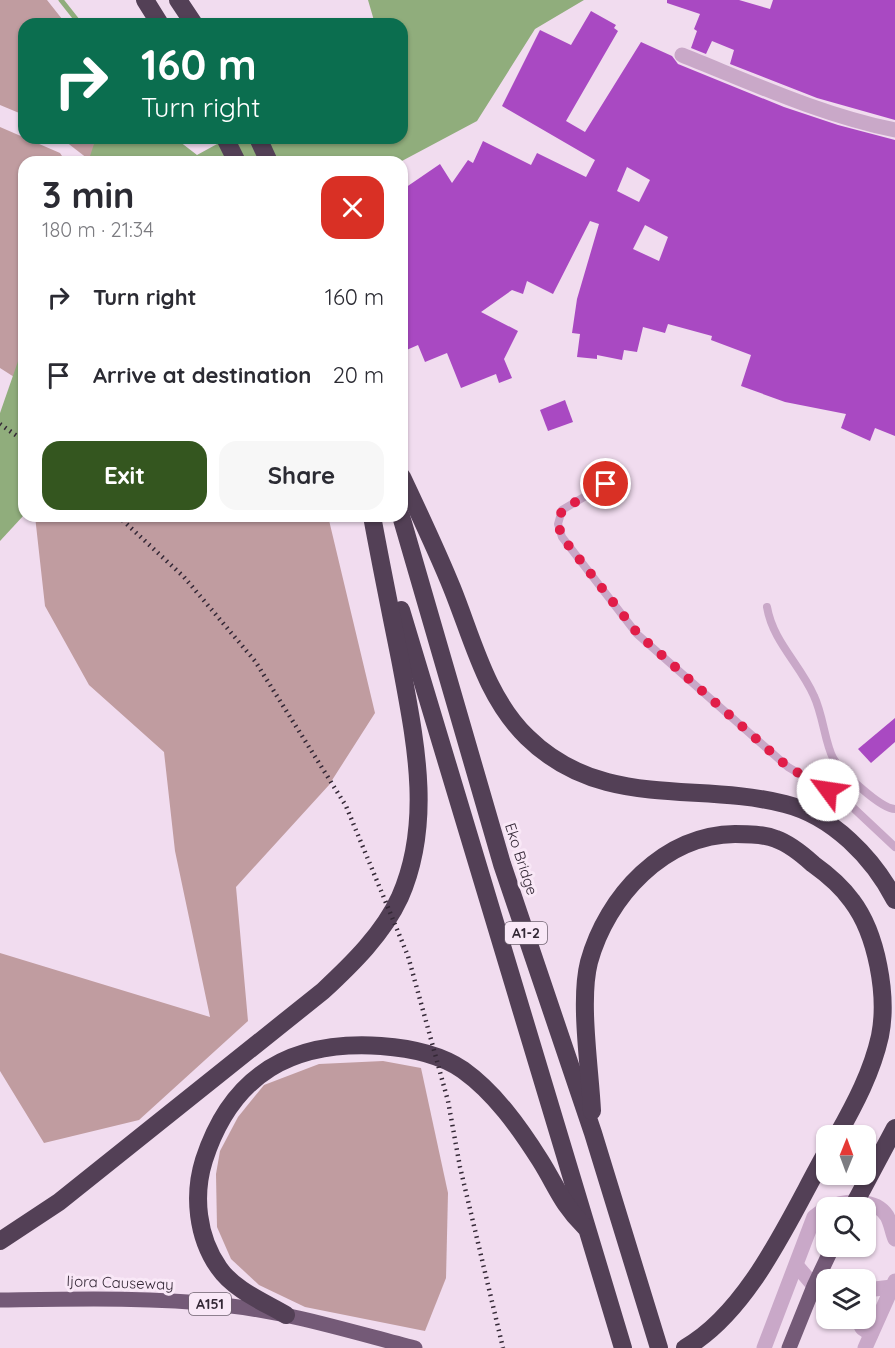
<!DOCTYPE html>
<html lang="en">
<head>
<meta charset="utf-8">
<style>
	:root { --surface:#fff; --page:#f7f7f7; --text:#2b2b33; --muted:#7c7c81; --accent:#34561f }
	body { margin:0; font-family:Quicksand,sans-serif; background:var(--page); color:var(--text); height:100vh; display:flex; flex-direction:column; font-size:22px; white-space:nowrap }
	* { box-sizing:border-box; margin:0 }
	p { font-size:20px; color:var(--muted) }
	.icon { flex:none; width:33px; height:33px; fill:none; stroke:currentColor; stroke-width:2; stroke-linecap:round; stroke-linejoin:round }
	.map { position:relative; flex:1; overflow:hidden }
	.sheet { position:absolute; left:18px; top:156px; width:390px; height:366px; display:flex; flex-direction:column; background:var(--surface); border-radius:18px; box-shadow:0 2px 4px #0004 }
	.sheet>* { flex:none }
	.hud { position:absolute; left:18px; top:18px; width:390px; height:126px; border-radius:18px; box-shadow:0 2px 4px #0004; background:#0b6e4f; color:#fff; overflow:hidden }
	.needle { width:39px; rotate:1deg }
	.controls { position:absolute; left:816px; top:1125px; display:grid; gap:12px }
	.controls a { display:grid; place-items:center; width:60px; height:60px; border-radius:12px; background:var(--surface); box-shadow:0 2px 4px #0004; font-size:30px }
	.pin { position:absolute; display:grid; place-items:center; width:51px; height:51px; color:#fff; margin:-26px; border:3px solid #fff; border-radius:50%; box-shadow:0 2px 6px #0007 }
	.me { position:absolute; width:66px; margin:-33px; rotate:301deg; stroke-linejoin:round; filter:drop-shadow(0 0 4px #0008) }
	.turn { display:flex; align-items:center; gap:21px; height:126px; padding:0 24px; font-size:27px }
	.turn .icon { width:78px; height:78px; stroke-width:2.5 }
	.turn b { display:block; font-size:42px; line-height:51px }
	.round { display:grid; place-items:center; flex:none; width:63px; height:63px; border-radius:18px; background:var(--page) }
	.summary { display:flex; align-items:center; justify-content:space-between; height:102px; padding:0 24px }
	h1 { font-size:36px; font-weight:800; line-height:45px }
	.cta { display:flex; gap:12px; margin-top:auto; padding:12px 24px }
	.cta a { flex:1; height:69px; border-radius:18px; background:var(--accent); color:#fff; font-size:24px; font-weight:800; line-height:69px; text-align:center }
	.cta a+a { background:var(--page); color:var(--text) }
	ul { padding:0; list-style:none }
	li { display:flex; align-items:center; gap:18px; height:78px; padding:0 24px }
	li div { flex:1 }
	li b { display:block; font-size:22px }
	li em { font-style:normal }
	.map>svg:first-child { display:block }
	.green { fill:#c09ca0 }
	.water { fill:#90ad7c }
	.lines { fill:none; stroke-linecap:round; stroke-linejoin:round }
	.stream { stroke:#90ad7c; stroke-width:5 }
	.building { fill:#a949c2; fill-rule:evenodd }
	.service { stroke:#c9a8c8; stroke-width:8 }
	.minor { stroke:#c9a8c8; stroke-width:15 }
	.primary { stroke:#745a77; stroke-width:15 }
	.motorway { stroke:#534056; stroke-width:18 }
	.rail { stroke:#342836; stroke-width:4.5; stroke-dasharray:1.5 4.5; stroke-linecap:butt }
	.route { stroke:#e11d48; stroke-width:10; stroke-dasharray:0 18 }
	.labels { text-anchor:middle; stroke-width:6; stroke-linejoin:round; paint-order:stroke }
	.shield { fill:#f9e8f7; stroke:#6f6270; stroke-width:1.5 }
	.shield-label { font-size:14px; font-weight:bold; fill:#342836 }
	.street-label { font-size:15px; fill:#342836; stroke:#f9e8f7 }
</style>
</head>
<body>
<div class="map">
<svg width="895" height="1348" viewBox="0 0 895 1348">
	<rect width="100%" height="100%" fill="#f1dcef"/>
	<g class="green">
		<polygon points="0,0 47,0 66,24 24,24 24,115 0,105"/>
		<polygon points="0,127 60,153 66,162 24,162 22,382 0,368"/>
		<polygon points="61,138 147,138 92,162"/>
		<polygon points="35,516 328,516 375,713 329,785 236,887 248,1021 139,1120 44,1143 0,1071 0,953 210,1017 175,851 164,752 89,685 45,606"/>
		<polygon points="383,1061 421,1068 448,1193 446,1278 425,1331 305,1307 259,1285 231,1259 217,1227 216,1174 220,1151 238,1117 264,1085 319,1064"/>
	</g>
	<g class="water">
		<polygon points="368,0 584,0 535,29 477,121 400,162 88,162 96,138 175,138 197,155 228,138 402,138 402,24 375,24"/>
		<polygon points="24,344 24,515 0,541 0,413"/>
	</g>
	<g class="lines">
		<polyline class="stream" points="61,0 80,24"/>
	</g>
	<g class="building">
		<polygon points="667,0 739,0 770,9 773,0 895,0 895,120 817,98 730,64 734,50 712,41 706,54 691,48 697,31 694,29 700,14 667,3"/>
		<path d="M591,11L616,25L614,28L618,31L566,121L585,132L641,42L672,56L678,64L784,107L838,125L895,140V436L875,428L870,441L841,428L846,414L785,402L741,386L751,355L711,340L712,336L668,324L665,333L643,327L637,352L624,350L622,360L597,355V359L577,357L580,334L572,333L577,299L599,224L590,221L553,294L527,281L523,294L512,290L481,312L518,331L504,359L512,378L499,383L496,374L461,388L447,353L425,362L418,345L402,352V190L440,164L452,183L468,160L473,163L483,141L531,165L537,153L586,177L595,160L502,106L540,30L571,45ZM627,167L650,180L639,202L617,191ZM645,225L668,237L659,261L633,249Z"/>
		<polygon points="565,400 573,422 548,431 540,410"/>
		<polygon points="895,718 895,742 871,763 858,749"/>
	</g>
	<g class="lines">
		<g class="service">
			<polyline points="606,484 562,510 558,524 562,537 637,634 788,767 847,802 895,847"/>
			<path d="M767,607C773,642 800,664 814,696C823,715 825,743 833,758C840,771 881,809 895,809"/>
		</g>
		<g class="minor">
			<path d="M682,55C752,83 821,115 895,130"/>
			<path d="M828,1208C844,1200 876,1198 887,1216C891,1223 892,1232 895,1239"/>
			<polyline points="797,1266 814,1286 826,1290"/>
			<polyline points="866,1290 892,1287"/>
			<polyline points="857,1318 862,1328 871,1334"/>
			<polyline points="764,1348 814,1217 826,1208"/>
			<polyline points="865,1348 895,1281"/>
		</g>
		<g class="primary">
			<path d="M0,1300C74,1299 150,1297 223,1305C289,1312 352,1332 415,1348"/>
			<polyline points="789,1348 814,1286 833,1246"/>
		</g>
		<g class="motorway">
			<polyline points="145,0 160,24"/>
			<polyline points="178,0 194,24"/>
			<polyline points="225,138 237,162"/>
			<polyline points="258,138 269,162"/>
			<path d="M402,477C419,513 437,551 452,588C473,640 486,697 527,737C602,811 696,781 785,804C833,816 873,858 895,900"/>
			<polyline points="401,516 502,864 593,1133 659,1348"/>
			<polyline points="401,610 623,1348"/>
			<path d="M592,1111C590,1069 579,1001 589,962C607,896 664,835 735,834C748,834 764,834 776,839C790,844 802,854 813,864C827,874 842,887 852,901C877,934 888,996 880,1036C872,1072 855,1104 837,1136"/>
			<polyline points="856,1201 895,1128"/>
			<path d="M0,1241L59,1202L323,991C352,964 383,934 400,897C433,822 415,740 401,664C391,614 381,565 372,516"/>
			<path d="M286,1315C264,1302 234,1290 219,1268C197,1237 193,1195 204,1160C232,1073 293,1040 381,1046C409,1048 440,1054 463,1070C495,1093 519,1127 540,1160C557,1187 561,1203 585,1227"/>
			<path d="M685,1348C750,1311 790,1217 826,1153"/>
		</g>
		<g class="rail">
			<polyline points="0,424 24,441"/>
			<polyline points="118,516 184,577 255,661 346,806 408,956 448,1101 460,1167 503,1348"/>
		</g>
	</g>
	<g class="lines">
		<polyline class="route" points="606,484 562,510 558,524 562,537 638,634 788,767 828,790"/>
	</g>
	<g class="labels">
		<g class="shield">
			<rect x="505" y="922" width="42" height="22" rx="4.5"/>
			<rect x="189" y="1293" width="42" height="22" rx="4.5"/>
		</g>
		<g class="shield-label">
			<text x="526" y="938">A1-2</text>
			<text x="210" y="1309">A151</text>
		</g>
		<g class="street-label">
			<text transform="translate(521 859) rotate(72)" y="5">Eko Bridge</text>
			<text transform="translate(120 1283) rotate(2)" y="5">Ijora Causeway</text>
		</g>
	</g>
</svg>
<div class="controls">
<a><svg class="needle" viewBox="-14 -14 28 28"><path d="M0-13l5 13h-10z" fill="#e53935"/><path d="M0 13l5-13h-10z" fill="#7c7c81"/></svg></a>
<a><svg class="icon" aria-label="search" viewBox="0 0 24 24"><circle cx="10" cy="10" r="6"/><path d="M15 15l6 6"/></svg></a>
<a><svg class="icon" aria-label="layers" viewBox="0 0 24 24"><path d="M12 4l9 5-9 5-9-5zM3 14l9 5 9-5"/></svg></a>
</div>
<div class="pin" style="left:606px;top:484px;background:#d93025"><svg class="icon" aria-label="arrive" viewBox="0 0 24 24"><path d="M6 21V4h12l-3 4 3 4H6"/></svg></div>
<svg class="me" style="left:828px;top:790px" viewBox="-20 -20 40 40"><circle r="19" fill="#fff"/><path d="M0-13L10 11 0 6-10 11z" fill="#e11d48"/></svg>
<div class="hud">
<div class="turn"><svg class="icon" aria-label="right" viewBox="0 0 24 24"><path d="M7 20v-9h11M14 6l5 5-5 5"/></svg><div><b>160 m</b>Turn right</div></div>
</div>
<section class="sheet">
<div class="summary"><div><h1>3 min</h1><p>180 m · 21:34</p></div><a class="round" style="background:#d93025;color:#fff"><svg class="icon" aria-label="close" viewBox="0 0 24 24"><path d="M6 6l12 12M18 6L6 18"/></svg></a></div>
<ul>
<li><svg class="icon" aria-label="right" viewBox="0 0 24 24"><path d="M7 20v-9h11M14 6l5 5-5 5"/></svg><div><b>Turn right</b></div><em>160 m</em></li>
<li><svg class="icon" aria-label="arrive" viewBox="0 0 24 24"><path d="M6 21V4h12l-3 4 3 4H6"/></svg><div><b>Arrive at destination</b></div><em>20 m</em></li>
</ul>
<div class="cta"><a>Exit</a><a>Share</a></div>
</section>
</div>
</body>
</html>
